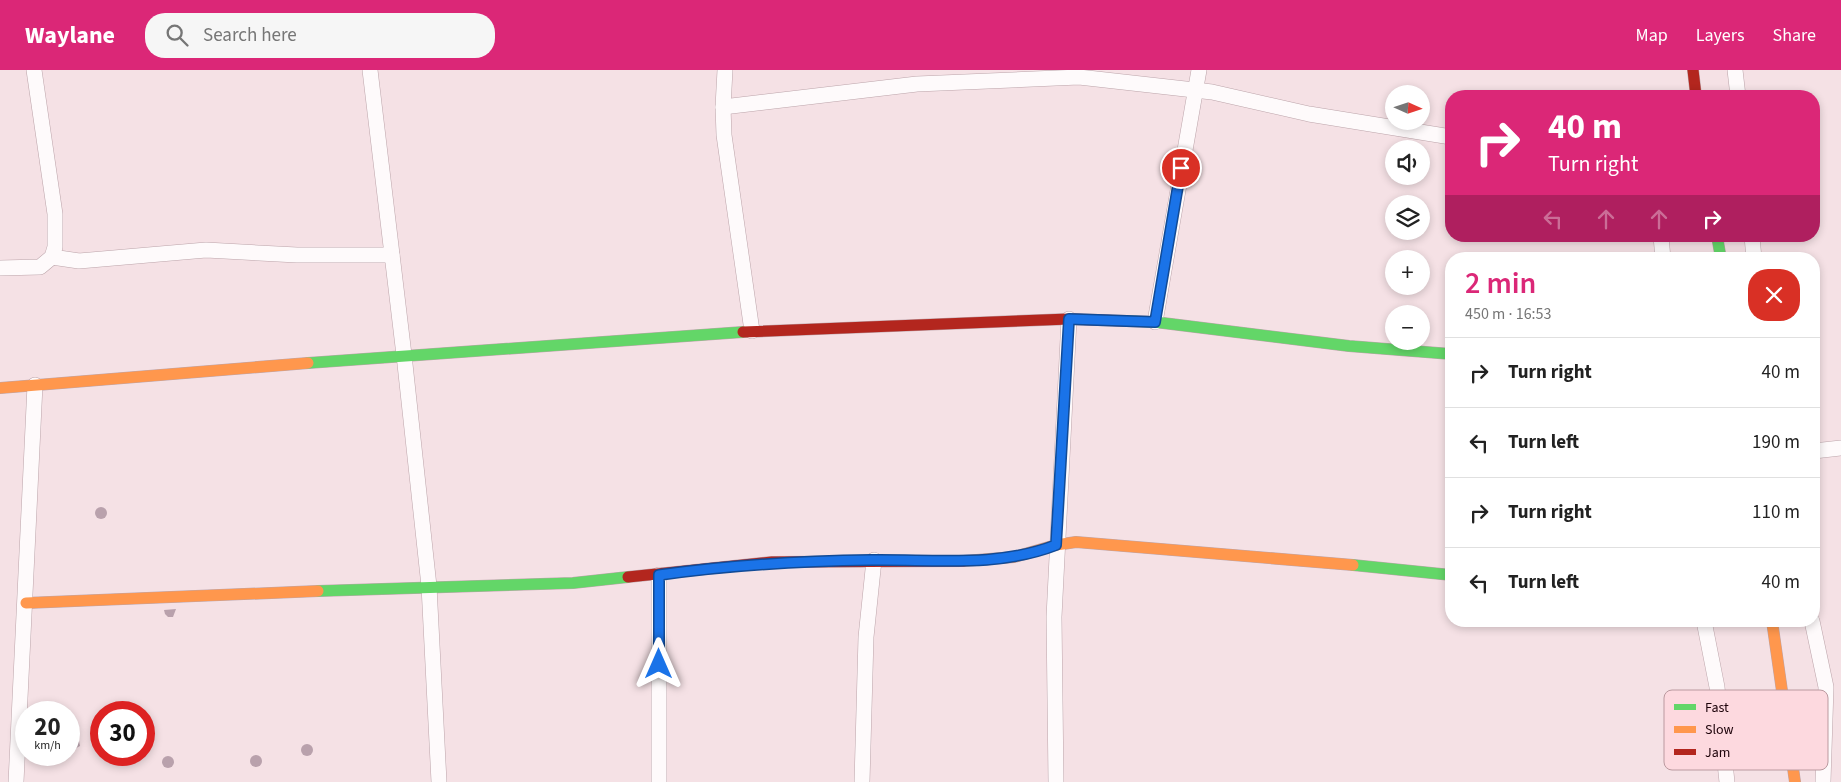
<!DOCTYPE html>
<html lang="en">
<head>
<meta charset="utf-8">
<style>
	:root { --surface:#fff; --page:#f6f6f6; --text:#222; --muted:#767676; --line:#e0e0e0; --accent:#db2777 }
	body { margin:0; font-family:"Source Sans 3",sans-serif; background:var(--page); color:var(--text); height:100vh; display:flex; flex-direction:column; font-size:19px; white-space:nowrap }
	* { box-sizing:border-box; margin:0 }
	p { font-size:16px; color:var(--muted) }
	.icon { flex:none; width:28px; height:28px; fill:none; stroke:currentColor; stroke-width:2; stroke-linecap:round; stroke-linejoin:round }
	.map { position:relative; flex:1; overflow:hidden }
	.sheet { position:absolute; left:1445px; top:182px; width:375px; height:375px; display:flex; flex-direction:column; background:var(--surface); border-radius:20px; box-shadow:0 2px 8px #0003 }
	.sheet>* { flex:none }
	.top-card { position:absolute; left:1445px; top:20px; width:375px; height:152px; border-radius:20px; box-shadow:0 2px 8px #0003; background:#db2777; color:#fff; overflow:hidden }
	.needle { width:32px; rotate:93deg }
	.controls { position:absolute; left:1385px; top:15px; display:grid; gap:10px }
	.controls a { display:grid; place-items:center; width:45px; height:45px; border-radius:50%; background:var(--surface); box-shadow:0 2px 8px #0003; font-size:25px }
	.speed { position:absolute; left:15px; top:631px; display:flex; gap:10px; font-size:25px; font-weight:700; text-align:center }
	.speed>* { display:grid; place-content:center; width:65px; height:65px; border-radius:50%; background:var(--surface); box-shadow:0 2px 8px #0003; line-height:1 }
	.speed small { font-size:12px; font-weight:400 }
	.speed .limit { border:8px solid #d22; background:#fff; color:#111 }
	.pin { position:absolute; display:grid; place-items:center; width:42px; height:42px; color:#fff; margin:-21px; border:2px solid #fff; border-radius:50%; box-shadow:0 1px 5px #0007 }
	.me { position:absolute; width:55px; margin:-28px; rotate:0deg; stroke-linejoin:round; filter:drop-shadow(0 0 4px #0008) }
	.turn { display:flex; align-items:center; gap:18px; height:105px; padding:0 20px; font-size:22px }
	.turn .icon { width:65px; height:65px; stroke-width:2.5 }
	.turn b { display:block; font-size:35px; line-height:42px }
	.lanes { display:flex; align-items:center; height:48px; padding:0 20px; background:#0003; justify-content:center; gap:25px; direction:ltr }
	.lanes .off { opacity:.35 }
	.round { display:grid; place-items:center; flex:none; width:52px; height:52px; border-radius:20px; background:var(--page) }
	.overview { display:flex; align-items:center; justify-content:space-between; height:85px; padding:0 20px }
	h1 { font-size:30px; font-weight:600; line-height:38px; color:var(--accent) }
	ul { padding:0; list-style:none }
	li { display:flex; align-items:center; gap:15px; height:70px; padding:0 20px; border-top:1px solid var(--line) }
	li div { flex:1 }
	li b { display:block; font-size:19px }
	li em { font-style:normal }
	header { display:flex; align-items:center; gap:30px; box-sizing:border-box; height:70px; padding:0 25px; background:var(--accent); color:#fff }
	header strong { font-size:24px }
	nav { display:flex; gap:28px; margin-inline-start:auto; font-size:18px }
	.search { width:350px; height:45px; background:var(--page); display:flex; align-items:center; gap:12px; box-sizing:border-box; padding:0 18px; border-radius:20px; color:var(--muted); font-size:19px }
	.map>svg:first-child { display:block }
	.building { fill:#b9a1ac }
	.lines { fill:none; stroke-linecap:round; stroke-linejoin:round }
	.street-casing { stroke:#bca4aa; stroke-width:16 }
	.fast-casing { stroke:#bca4aa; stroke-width:12 }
	.slow-casing { stroke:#bca4aa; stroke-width:12 }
	.jam-casing { stroke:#bca4aa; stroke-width:12 }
	.street { stroke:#fefafb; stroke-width:15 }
	.fast { stroke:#63d668; stroke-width:11 }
	.slow { stroke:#ff974d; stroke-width:11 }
	.jam { stroke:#b3261e; stroke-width:11 }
	.route-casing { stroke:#114b97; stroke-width:12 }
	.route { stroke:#1a73e8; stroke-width:9 }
	.key { fill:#fdd9df; stroke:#ba999f; stroke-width:1 }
	.key-label { font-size:14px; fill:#1d030a }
</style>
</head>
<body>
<header>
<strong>Waylane</strong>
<div class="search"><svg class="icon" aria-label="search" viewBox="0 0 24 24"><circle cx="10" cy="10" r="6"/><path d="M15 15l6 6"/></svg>Search here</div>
<nav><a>Map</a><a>Layers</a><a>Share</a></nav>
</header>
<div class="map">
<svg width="1841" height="712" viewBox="0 0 1841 712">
	<rect width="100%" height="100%" fill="#f5e1e5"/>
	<g class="building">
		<circle cx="101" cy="443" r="6"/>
		<polygon points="176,539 173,547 168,547 165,544 164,540"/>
		<polygon points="69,664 79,671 80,676 69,682"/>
		<circle cx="307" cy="680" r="6"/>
		<circle cx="256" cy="691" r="6"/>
		<circle cx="168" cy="692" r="6"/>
	</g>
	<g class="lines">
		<g class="street-casing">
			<g id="street">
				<polyline points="370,0 404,285 429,516 439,712"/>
				<polyline points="725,0 723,37 724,65 752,261"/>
				<polyline points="1735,0 1738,26"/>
				<polyline points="723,37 917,14 1079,7 1212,22 1309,44 1451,67"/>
				<polyline points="1661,166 1663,189"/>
				<polyline points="1752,166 1754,189"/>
				<polyline points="52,187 79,191 206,180 297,185 392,185"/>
				<polyline points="0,198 40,197 52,187 55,177 55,144 34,0"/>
				<polyline points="1155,252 1199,0"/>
				<polyline points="1814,381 1841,378"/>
				<polyline points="659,505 659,712"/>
				<polyline points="1704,551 1717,617 1727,712"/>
				<polyline points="1812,551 1826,617 1823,712"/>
				<polyline points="16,712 35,315"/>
				<polyline points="862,712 866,567 874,490"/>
				<polyline points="1056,712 1054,547 1069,249"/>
			</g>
		</g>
		<g class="fast-casing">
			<g id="fast">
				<polyline points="1717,166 1721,189"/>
				<polyline points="1127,251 1155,252 1349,276 1451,284"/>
				<polyline points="308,293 743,262"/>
				<polyline points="1353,495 1451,505"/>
				<polyline points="318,521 573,513 628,507"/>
			</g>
		</g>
		<g class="slow-casing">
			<g id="slow">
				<polyline points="0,318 308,293"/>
				<polyline points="964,491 1014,487 1056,475 1076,472 1353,495"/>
				<polyline points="26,533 318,521"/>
				<polyline points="1772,551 1795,712"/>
			</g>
		</g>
		<g class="jam-casing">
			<g id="jam">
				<polyline points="1693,0 1696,26"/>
				<polyline points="743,262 1069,249 1127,251"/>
				<polyline points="628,507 772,492 964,491"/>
			</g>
		</g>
		<use href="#street" class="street"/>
		<use href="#fast" class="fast"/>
		<use href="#slow" class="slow"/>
		<use href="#jam" class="jam"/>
	</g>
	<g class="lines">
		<g class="route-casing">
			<path id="route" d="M659,594V505C730,495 800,491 871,490C933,489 997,498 1056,475L1069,249L1155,252L1181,98"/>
		</g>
		<use href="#route" class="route"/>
	</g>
	<rect x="1664" y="620" width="164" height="80" rx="8" class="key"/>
	<rect x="1674" y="634" width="22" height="6" fill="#63d668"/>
	<rect x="1674" y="656" width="22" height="7" fill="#ff974d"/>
	<rect x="1674" y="679" width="22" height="6" fill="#b3261e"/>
	<g class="key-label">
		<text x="1705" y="642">Fast</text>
		<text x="1705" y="664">Slow</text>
		<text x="1705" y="687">Jam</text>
	</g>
</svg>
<div class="controls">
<a><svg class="needle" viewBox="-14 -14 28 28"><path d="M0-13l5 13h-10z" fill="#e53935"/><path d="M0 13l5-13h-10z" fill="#767676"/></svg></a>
<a><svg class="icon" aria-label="sound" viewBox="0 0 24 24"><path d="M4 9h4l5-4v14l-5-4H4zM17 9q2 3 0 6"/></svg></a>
<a><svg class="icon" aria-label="layers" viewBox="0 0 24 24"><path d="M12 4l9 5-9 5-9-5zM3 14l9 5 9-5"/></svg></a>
<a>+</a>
<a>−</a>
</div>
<div class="speed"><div>20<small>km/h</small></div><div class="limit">30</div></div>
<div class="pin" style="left:1181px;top:98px;background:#d93025"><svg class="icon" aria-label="arrive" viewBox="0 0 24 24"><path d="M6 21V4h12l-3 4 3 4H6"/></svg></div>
<svg class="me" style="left:659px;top:594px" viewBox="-20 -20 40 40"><path d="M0-17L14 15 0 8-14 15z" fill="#1a73e8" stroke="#fff" stroke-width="4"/></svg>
<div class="top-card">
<div class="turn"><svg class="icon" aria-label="right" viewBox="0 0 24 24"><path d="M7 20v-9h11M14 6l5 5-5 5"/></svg><div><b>40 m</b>Turn right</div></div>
<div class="lanes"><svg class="icon off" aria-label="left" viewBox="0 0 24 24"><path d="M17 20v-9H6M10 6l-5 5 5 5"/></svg><svg class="icon off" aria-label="ahead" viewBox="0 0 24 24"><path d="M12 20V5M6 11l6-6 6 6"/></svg><svg class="icon off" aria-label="ahead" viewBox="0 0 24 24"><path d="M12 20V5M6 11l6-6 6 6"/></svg><svg class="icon" aria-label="right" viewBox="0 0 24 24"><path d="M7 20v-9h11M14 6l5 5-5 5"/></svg></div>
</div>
<section class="sheet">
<div class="overview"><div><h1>2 min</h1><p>450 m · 16:53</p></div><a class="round" style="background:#d93025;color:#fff"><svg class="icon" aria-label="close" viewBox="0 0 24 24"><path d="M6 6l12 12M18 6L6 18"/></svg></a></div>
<ul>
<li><svg class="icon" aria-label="right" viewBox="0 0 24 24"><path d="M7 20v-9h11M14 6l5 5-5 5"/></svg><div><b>Turn right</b></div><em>40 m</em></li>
<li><svg class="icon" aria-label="left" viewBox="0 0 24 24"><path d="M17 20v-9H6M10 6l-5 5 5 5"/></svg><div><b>Turn left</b></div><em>190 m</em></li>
<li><svg class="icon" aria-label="right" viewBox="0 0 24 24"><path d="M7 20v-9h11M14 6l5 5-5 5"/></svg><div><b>Turn right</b></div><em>110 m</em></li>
<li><svg class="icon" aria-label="left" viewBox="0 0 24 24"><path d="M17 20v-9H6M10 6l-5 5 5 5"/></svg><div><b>Turn left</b></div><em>40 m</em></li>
</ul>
</section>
</div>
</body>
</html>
